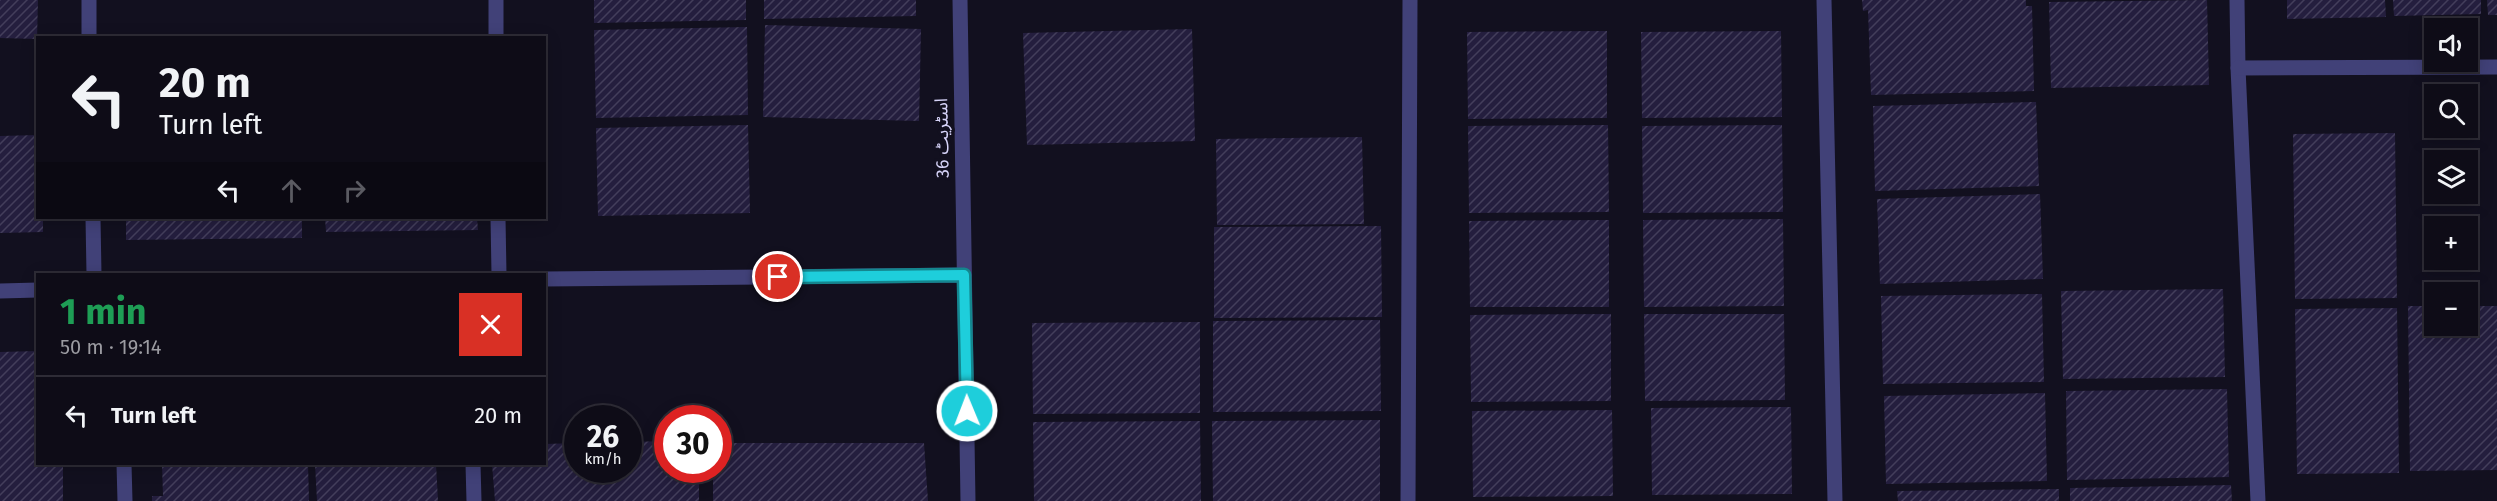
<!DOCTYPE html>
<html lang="en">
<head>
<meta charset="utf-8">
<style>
	:root { --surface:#0e0c17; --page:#1c1a24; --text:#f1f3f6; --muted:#9b9ba1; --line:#2e2c36 }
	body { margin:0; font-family:"Fira Sans","Noto Sans Arabic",sans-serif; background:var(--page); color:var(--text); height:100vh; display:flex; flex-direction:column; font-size:22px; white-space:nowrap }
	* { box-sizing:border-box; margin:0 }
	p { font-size:20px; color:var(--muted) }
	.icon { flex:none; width:33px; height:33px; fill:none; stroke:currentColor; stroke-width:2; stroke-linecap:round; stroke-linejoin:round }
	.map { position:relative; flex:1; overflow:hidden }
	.side { position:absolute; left:36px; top:273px; width:510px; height:192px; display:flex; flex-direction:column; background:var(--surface); border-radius:0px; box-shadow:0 3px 15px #0003,0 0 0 2px var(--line) }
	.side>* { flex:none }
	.banner { position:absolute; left:36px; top:36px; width:510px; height:183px; border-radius:0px; box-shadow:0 3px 15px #0003,0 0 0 2px var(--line); background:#0e0c17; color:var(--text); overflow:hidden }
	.fabs { position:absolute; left:2424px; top:18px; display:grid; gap:12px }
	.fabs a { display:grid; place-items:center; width:54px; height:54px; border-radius:0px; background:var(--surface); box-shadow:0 3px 15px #0003,0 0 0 2px var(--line); font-size:30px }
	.speed { position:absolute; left:564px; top:405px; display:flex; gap:12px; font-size:30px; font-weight:700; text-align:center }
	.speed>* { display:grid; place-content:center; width:78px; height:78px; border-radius:50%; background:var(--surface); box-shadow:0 3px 15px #0003,0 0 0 2px var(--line); line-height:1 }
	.speed small { font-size:15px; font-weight:400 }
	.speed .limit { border:9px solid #d22; background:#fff; color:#111 }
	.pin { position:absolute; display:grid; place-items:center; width:51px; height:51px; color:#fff; margin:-26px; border:3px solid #fff; border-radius:50%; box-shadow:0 2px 6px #0007 }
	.me { position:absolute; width:66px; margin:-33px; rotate:359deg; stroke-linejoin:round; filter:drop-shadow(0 0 4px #0008) }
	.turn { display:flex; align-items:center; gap:21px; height:126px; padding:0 24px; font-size:27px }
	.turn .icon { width:78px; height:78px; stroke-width:2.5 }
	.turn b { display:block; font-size:42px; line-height:51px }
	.lanes { display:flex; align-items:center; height:57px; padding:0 24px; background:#0003; justify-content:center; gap:30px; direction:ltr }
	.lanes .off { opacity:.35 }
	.round { display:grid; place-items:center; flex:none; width:63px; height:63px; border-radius:0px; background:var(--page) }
	.head { display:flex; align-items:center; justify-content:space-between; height:102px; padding:0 24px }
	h1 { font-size:36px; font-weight:700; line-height:45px; color:#1e9e55 }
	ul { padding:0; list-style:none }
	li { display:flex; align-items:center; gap:18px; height:78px; padding:0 24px; border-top:2px solid var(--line) }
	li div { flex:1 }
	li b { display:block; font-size:22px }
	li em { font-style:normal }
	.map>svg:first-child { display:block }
	.building { fill:url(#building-hatch) }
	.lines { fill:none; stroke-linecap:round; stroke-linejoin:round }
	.minor { stroke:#414178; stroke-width:15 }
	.route-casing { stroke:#14868e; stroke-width:15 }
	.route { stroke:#1ecedb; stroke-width:10 }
	.labels { text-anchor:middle; stroke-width:6; stroke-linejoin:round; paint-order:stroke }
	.street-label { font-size:18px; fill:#d7d4f9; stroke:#12101f }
</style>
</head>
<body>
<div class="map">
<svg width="2497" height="501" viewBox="0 0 2497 501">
	<defs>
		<pattern id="building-hatch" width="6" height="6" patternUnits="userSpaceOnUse" patternTransform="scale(1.5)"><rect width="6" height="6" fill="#241e3e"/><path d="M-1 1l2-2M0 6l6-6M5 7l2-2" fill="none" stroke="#433e5b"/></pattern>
	</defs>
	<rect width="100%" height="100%" fill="#12101f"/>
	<g class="building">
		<polygon points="0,0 38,0 37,39 0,38"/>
		<polygon points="594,0 746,0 746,20 594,23"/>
		<polygon points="764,0 916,0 916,16 764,19"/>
		<polygon points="1862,0 2026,0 2026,6 2032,6 2034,91 1871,95 1868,10 1863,11"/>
		<polygon points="2207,0 2209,85 2051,88 2049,2"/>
		<polygon points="2287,0 2385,0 2386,17 2287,19"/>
		<polygon points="2393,0 2481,0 2481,14 2394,16"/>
		<polygon points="2487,0 2497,0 2497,15 2488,15"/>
		<polygon points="765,25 921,29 919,121 763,117"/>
		<polygon points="747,27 748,115 596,118 594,30"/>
		<polygon points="1192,29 1195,141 1027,145 1023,33"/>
		<polygon points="1607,31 1607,118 1468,119 1467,32"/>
		<polygon points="1781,31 1782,117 1642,118 1641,32"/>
		<polygon points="2036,102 2039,186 1875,191 1873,106"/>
		<polygon points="748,125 750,213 598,216 596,128"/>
		<polygon points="1608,125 1609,212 1469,213 1468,126"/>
		<polygon points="1782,125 1783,212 1643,213 1642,126"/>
		<polygon points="2395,133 2397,298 2295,299 2293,134"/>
		<polygon points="38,135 38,218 43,218 43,232 0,233 0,136"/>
		<polygon points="1362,137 1364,224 1217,225 1216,139"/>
		<polygon points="2040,194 2043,279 1880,284 1877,199"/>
		<polygon points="126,218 302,218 302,238 126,240"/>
		<polygon points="325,218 477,218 478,230 326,232"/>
		<polygon points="1783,219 1784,306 1644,307 1643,220"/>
		<polygon points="1609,220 1609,307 1470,307 1469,221"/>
		<polygon points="1381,226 1382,317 1214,318 1214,227"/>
		<polygon points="2223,289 2225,377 2063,379 2061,291"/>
		<polygon points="2042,294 2044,382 1883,384 1881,296"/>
		<polygon points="2408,306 2434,306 2434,326 2468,326 2468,306 2497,306 2497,470 2410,471"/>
		<polygon points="2397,308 2399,473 2297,474 2295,309"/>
		<polygon points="1611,314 1611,401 1471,402 1470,315"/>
		<polygon points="1644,314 1784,314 1785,400 1645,401"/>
		<polygon points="1380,320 1381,411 1213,412 1213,321"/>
		<polygon points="1200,322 1200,413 1033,414 1032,323"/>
		<polygon points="38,351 38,464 63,464 63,501 0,501 0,352"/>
		<polygon points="2227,389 2229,477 2067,480 2066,391"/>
		<polygon points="2045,393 2047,481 1886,484 1884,396"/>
		<polygon points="1791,407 1792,494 1652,495 1651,408"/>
		<polygon points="1612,410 1613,496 1473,497 1472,411"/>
		<polygon points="1380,420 1380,501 1213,501 1212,421"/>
		<polygon points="1200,421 1201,501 1034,501 1033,422"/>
		<polygon points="668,441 668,470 699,470 699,501 495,501 492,464 544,464 544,444 578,443 578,470 628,470 628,442"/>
		<polygon points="718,443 924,443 928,501 713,501 713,470 718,470"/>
		<polygon points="162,464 308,464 309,501 152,501 152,496 163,496"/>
		<polygon points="315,464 436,464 438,501 317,501"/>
		<polygon points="2231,485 2232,501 2070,501 2070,488"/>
		<polygon points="2059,489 2059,501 1898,501 1897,491"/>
	</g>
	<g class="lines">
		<g class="minor">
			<polyline points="89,0 89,38"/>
			<polyline points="496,0 496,38"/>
			<polyline points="960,0 968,501"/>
			<polyline points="1824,0 1835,501"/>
			<polyline points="2237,0 2238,68 2258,501"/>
			<polyline points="2238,68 2497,67"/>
			<polyline points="93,218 94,274"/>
			<polyline points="498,218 499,274"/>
			<polyline points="544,279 964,275"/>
			<polyline points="0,291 38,290"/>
			<polyline points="124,464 125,501"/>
			<polyline points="473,464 474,501"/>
			<polyline points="1408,501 1410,0"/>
		</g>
	</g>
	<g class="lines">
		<g class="route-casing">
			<polyline id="route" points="778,277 964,275 967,411"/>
		</g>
		<use href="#route" class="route"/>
	</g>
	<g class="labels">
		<g class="street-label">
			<text transform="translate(942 138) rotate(-91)" y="6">اسٹریٹ 36</text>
		</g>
	</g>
</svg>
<div class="fabs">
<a><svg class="icon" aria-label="sound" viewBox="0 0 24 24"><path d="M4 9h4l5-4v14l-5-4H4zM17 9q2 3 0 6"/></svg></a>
<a><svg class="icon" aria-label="search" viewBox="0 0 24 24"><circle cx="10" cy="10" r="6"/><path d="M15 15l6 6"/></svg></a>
<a><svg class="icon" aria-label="layers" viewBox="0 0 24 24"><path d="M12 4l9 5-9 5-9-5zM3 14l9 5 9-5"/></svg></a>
<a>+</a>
<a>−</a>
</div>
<div class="speed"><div>26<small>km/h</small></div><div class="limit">30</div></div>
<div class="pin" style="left:778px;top:277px;background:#d93025"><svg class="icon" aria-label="arrive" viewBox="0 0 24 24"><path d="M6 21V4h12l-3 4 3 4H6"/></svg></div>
<svg class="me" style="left:967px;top:411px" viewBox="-20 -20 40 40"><circle r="17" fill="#1ecedb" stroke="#fff" stroke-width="3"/><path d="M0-11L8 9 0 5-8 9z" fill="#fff"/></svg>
<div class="banner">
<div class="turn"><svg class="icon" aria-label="left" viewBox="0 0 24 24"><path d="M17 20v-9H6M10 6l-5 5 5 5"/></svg><div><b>20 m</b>Turn left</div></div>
<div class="lanes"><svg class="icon" aria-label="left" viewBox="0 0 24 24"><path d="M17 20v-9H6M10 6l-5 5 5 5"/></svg><svg class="icon off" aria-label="ahead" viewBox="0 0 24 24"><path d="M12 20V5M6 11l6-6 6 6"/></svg><svg class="icon off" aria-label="right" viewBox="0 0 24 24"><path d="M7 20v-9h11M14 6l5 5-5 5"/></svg></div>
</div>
<section class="side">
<div class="head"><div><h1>1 min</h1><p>50 m · 19:14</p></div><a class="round" style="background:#d93025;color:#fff"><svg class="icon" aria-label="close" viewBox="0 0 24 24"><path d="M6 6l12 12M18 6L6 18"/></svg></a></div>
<ul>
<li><svg class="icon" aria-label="left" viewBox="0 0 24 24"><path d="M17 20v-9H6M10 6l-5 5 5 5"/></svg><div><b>Turn left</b></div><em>20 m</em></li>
</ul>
</section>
</div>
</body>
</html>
